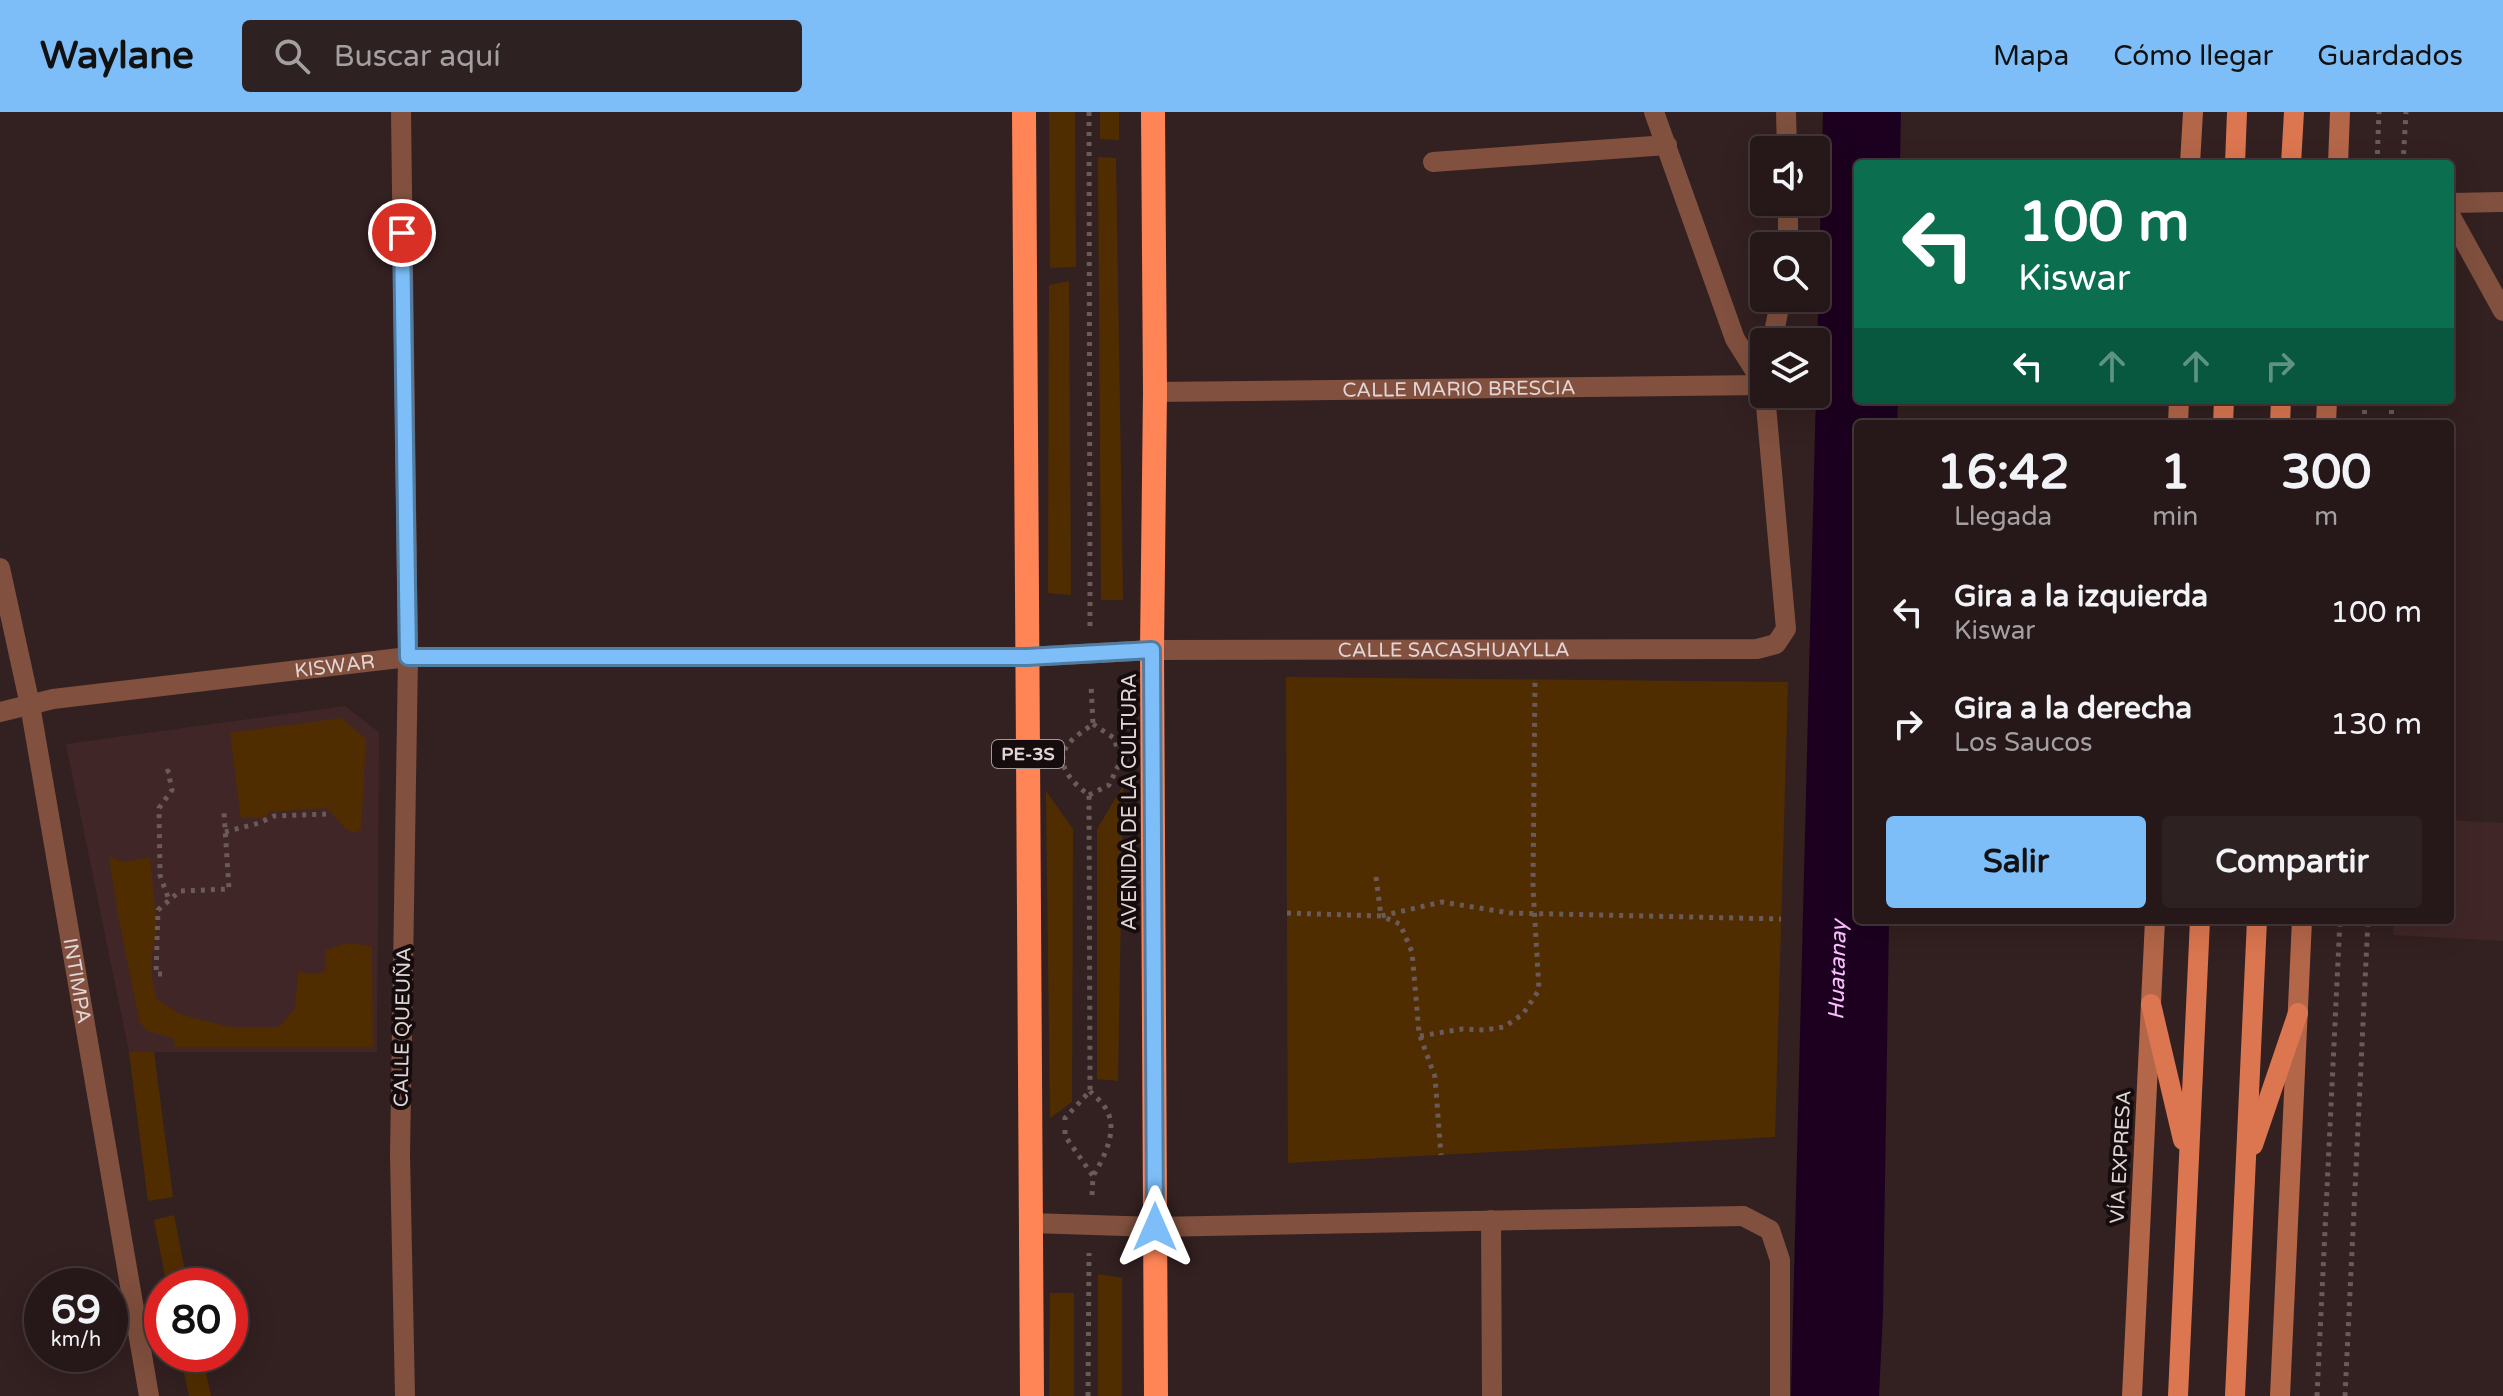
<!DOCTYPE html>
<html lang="es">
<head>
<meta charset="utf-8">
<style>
	:root { --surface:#261819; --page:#2e2122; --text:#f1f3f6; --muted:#a4a0a2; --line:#423738; --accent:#7dbef9 }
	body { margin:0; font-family:"Varela Round",sans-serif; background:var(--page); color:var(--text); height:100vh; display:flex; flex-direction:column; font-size:30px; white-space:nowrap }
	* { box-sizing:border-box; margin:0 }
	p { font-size:26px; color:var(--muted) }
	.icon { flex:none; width:44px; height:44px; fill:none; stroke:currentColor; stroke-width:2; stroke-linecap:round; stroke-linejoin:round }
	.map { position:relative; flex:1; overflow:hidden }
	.panel { position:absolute; left:1854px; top:308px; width:600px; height:504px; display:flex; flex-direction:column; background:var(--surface); border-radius:8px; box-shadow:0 8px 32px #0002,0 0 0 2px var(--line) }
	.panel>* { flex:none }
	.banner { position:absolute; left:1854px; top:48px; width:600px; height:244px; border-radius:8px; box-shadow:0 8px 32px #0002,0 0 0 2px var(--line); background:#0b6e4f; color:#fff; overflow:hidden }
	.tools { position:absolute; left:1750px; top:24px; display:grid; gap:16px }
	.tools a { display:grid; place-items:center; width:80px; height:80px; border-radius:8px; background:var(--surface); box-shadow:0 8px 32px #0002,0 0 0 2px var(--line); font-size:40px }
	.speed { position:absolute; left:24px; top:1156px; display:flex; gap:16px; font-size:40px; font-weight:700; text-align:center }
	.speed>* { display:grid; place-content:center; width:104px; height:104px; border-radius:50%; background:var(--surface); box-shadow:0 8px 32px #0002,0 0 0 2px var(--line); line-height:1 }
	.speed small { font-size:20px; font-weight:400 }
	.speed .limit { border:12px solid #d22; background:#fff; color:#111 }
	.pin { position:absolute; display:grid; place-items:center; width:68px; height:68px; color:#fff; margin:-34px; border:4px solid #fff; border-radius:50%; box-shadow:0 2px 8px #0007 }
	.me { position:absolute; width:88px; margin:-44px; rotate:0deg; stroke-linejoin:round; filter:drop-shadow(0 0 6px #0008) }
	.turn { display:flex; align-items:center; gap:28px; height:168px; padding:0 32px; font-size:36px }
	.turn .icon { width:104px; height:104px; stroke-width:2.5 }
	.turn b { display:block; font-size:56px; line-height:68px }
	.lanes { display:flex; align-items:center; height:76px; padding:0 32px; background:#0003; justify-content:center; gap:40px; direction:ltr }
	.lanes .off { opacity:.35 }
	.eta { display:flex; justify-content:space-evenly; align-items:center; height:136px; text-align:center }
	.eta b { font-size:48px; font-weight:800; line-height:56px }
	.button { display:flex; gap:16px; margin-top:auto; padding:16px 32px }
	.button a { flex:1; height:92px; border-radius:8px; background:var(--accent); color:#111; font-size:32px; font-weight:800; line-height:92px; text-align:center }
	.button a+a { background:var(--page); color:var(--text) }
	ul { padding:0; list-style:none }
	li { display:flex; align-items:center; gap:24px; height:112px; padding:0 32px }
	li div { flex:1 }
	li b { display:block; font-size:30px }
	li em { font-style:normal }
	header { display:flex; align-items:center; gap:48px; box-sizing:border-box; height:112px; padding:0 40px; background:var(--accent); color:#111 }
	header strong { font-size:38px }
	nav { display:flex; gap:44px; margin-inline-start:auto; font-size:28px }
	.search { width:560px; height:72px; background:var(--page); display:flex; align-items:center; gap:20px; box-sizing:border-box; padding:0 28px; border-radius:8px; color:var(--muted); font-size:30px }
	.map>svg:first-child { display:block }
	.built { fill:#402627 }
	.green { fill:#502d00 }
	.water { fill:#1d0020 }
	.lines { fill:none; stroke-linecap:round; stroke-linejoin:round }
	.river { stroke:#1d0020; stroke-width:70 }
	.path { stroke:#6b5a5a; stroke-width:5; stroke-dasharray:4 6; stroke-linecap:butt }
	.lane { stroke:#81503e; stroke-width:20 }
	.street { stroke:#81503e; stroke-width:20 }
	.secondary { stroke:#b46649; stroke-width:20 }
	.primary { stroke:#db7650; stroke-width:20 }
	.highway { stroke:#ff8556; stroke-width:24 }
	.route-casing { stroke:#517ca2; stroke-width:20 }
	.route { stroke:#7dbef9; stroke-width:14 }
	.labels { text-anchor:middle; stroke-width:8; stroke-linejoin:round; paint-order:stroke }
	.shield { fill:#150c0d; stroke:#a49999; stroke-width:2 }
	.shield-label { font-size:18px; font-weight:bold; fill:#e2d5d5 }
	.street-label { font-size:20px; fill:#e2d5d5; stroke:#150c0d }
	.water-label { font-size:22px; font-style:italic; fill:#fac0fe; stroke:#150c0d }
</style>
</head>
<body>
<header>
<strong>Waylane</strong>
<div class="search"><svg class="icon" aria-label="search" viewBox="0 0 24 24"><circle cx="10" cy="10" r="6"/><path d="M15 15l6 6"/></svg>Buscar aquí</div>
<nav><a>Mapa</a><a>Cómo llegar</a><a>Guardados</a></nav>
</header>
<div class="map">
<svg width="2503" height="1284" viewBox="0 0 2503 1284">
	<rect width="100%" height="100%" fill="#332021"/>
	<g class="built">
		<polygon points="345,594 379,620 377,940 129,940 66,632"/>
		<polygon points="2450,708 2503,711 2503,829 2393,823 2394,808 2450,808"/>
	</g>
	<g class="green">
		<polygon points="1049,0 1075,0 1076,155 1050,156"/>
		<polygon points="1100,0 1119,0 1119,28 1100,27"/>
		<polygon points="1098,45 1116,46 1123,488 1101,488"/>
		<polygon points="1069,169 1071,483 1048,481 1049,173"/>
		<polygon points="1286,565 1788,570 1775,1025 1288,1051"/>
		<polygon points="341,606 366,627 361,717 355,721 346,717 327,696 270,700 265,706 241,706 230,621"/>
		<polygon points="1123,674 1118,969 1097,967 1097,717"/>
		<polygon points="1046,679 1073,717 1072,990 1050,1006"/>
		<polygon points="109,745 126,750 150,745 157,816 152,843 152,867 157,888 182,903 229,915 279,915 295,897 298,860 319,862 326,858 325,838 347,831 372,834 373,935 175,935 173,926 148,919 140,911 118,804"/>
		<polygon points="129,940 154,940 173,1085 148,1089"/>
		<polygon points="174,1103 188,1174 167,1174 154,1108"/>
		<polygon points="1098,1162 1122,1166 1122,1284 1098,1284"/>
		<polygon points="1050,1181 1074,1181 1074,1284 1049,1284"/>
		<polygon points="180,1242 202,1242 211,1284 189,1284"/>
	</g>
	<polygon class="water" points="1858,0 1901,0 1900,52 1858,52 1858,288 1898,288 1897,312 1858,312 1858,808 1889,808 1883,1201 1879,1284 1826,1284"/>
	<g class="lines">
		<path class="river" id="s1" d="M1826,1284L1858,0"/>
		<g class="path">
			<polyline points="1089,0 1090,514"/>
			<polyline points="2377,52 2379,0"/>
			<polyline points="2403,52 2406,0"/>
			<polyline points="2364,312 2365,288"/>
			<polyline points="2391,312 2392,288"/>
			<polyline points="1093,612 1114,626 1118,639"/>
			<polyline points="166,660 168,659 172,678 159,696 160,763 169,788"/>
			<polyline points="1089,683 1109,673 1119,652"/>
			<polyline points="225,720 259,711 274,704 326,702"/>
			<polyline points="1376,765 1381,804 1442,790 1510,801 1781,807"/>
			<polyline points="1287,801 1381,804 1400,812 1412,840 1419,921 1435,965 1441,1043"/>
			<polyline points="162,862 156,862 158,798 180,779 229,777 224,701"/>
			<polyline points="1420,924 1462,917 1484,918 1504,915 1523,902 1539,878 1533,776 1535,567"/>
			<path d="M1090,979C1094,984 1101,989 1104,994C1120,1015 1105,1044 1093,1064"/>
			<path d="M1065,1008V1006L1090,979L1089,683C1075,673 1054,654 1067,634C1072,626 1085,618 1093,612L1091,572"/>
			<polyline points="1065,1018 1065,1024 1093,1064 1092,1083"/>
			<polyline points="1088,1284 1089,1141"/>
			<polyline points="2317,1284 2340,808"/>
			<polyline points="2345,1284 2368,808"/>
		</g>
		<g class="lane">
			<polyline points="1786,0 1787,38"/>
			<polyline points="1433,50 1667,33"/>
			<polyline points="1788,90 1788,134"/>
			<polyline points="1772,230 1781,186"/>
			<polyline points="1743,1104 1770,1118 1780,1148 1780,1284"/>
		</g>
		<g class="street">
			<polyline points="401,0 408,545 400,1043 405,1284"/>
			<polyline points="1654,0 1735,227 1764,273"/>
			<polyline points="2450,91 2503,90"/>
			<polyline points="2450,103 2503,199"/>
			<path id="s2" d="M1155,280L1764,273"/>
			<path id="s3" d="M0,456L30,593L149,1284"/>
			<path id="s4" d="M0,600L53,587L408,545H1027L1152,538L1757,537L1776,532L1786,517L1765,282"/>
			<polyline points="1491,1108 1492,1284"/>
			<polyline points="1031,1111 1155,1115 1743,1104"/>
		</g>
		<g class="secondary">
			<polyline points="2190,52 2193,0"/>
			<polyline points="2338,52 2340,0"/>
			<polyline points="2178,312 2179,288"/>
			<polyline points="2326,312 2327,288"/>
			<polyline points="2132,1284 2155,808"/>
			<polyline points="2280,1284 2302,808"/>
		</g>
		<g class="primary">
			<polyline points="2235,52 2237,0"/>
			<polyline points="2291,52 2294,0"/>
			<polyline points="2223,312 2224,288"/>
			<polyline points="2280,312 2281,288"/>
			<polyline points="2151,892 2183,1028"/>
			<polyline points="2253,1033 2298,901"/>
			<polyline points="2178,1284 2200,808"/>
			<polyline points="2235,1284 2257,808"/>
		</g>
		<g class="highway">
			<polyline points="1024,0 1032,1284"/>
			<polyline points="1153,0 1155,280 1152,538 1156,1284"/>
		</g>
	</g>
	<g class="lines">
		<g class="route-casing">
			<polyline id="route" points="402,121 408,545 1027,545 1152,538 1155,1115"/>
		</g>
		<use href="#route" class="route"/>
	</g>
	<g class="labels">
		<rect class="shield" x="992" y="628" width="72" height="28" rx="6"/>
		<g class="shield-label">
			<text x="1028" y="648">PE-3S</text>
		</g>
		<g class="street-label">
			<text dy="7" stroke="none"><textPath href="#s2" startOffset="304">CALLE MARIO BRESCIA</textPath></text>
			<text dy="7" stroke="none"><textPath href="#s4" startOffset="1458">CALLE SACASHUAYLLA</textPath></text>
			<text dy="7" stroke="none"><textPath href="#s4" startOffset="338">KISWAR</textPath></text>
			<text transform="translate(1129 690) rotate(-90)" y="7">AVENIDA DE LA CULTURA</text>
			<text dy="7" stroke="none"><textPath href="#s3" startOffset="420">INTIMPA</textPath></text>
			<text transform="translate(402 915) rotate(-89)" y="7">CALLE QUEUÑA</text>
			<text transform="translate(2120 1045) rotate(-87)" y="7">VÍA EXPRESA</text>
		</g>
		<g class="water-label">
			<text dy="8" stroke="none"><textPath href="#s1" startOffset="426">Huatanay</textPath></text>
		</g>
	</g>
</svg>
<div class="tools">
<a><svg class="icon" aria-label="sound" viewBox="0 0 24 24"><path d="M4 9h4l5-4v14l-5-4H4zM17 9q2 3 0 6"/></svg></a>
<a><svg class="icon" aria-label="search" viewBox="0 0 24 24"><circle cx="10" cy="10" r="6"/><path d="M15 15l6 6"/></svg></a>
<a><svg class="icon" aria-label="layers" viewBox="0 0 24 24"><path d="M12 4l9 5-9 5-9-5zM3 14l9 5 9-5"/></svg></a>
</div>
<div class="speed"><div>69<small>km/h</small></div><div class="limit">80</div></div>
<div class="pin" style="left:402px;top:121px;background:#d93025"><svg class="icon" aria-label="arrive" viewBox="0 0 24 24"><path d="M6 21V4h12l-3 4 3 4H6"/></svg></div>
<svg class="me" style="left:1155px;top:1115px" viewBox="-20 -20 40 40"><path d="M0-17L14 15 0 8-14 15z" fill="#7dbef9" stroke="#fff" stroke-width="4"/></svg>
<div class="banner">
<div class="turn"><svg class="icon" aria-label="left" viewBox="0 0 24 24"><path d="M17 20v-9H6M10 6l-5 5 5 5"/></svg><div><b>100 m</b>Kiswar</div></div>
<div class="lanes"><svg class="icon" aria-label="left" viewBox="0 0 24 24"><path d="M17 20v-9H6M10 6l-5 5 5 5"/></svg><svg class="icon off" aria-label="ahead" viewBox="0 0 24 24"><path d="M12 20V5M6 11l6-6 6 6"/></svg><svg class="icon off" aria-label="ahead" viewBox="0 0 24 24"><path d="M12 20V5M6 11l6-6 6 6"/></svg><svg class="icon off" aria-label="right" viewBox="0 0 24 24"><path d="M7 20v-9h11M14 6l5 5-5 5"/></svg></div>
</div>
<section class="panel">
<div class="eta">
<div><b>16:42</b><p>Llegada</p></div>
<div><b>1</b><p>min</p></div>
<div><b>300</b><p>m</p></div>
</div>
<ul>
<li><svg class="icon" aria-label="left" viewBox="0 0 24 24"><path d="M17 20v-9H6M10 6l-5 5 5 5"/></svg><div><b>Gira a la izquierda</b><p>Kiswar</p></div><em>100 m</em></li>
<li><svg class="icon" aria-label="right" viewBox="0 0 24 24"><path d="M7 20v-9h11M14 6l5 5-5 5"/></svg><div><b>Gira a la derecha</b><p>Los Saucos</p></div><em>130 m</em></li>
</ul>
<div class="button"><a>Salir</a><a>Compartir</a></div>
</section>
</div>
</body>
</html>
